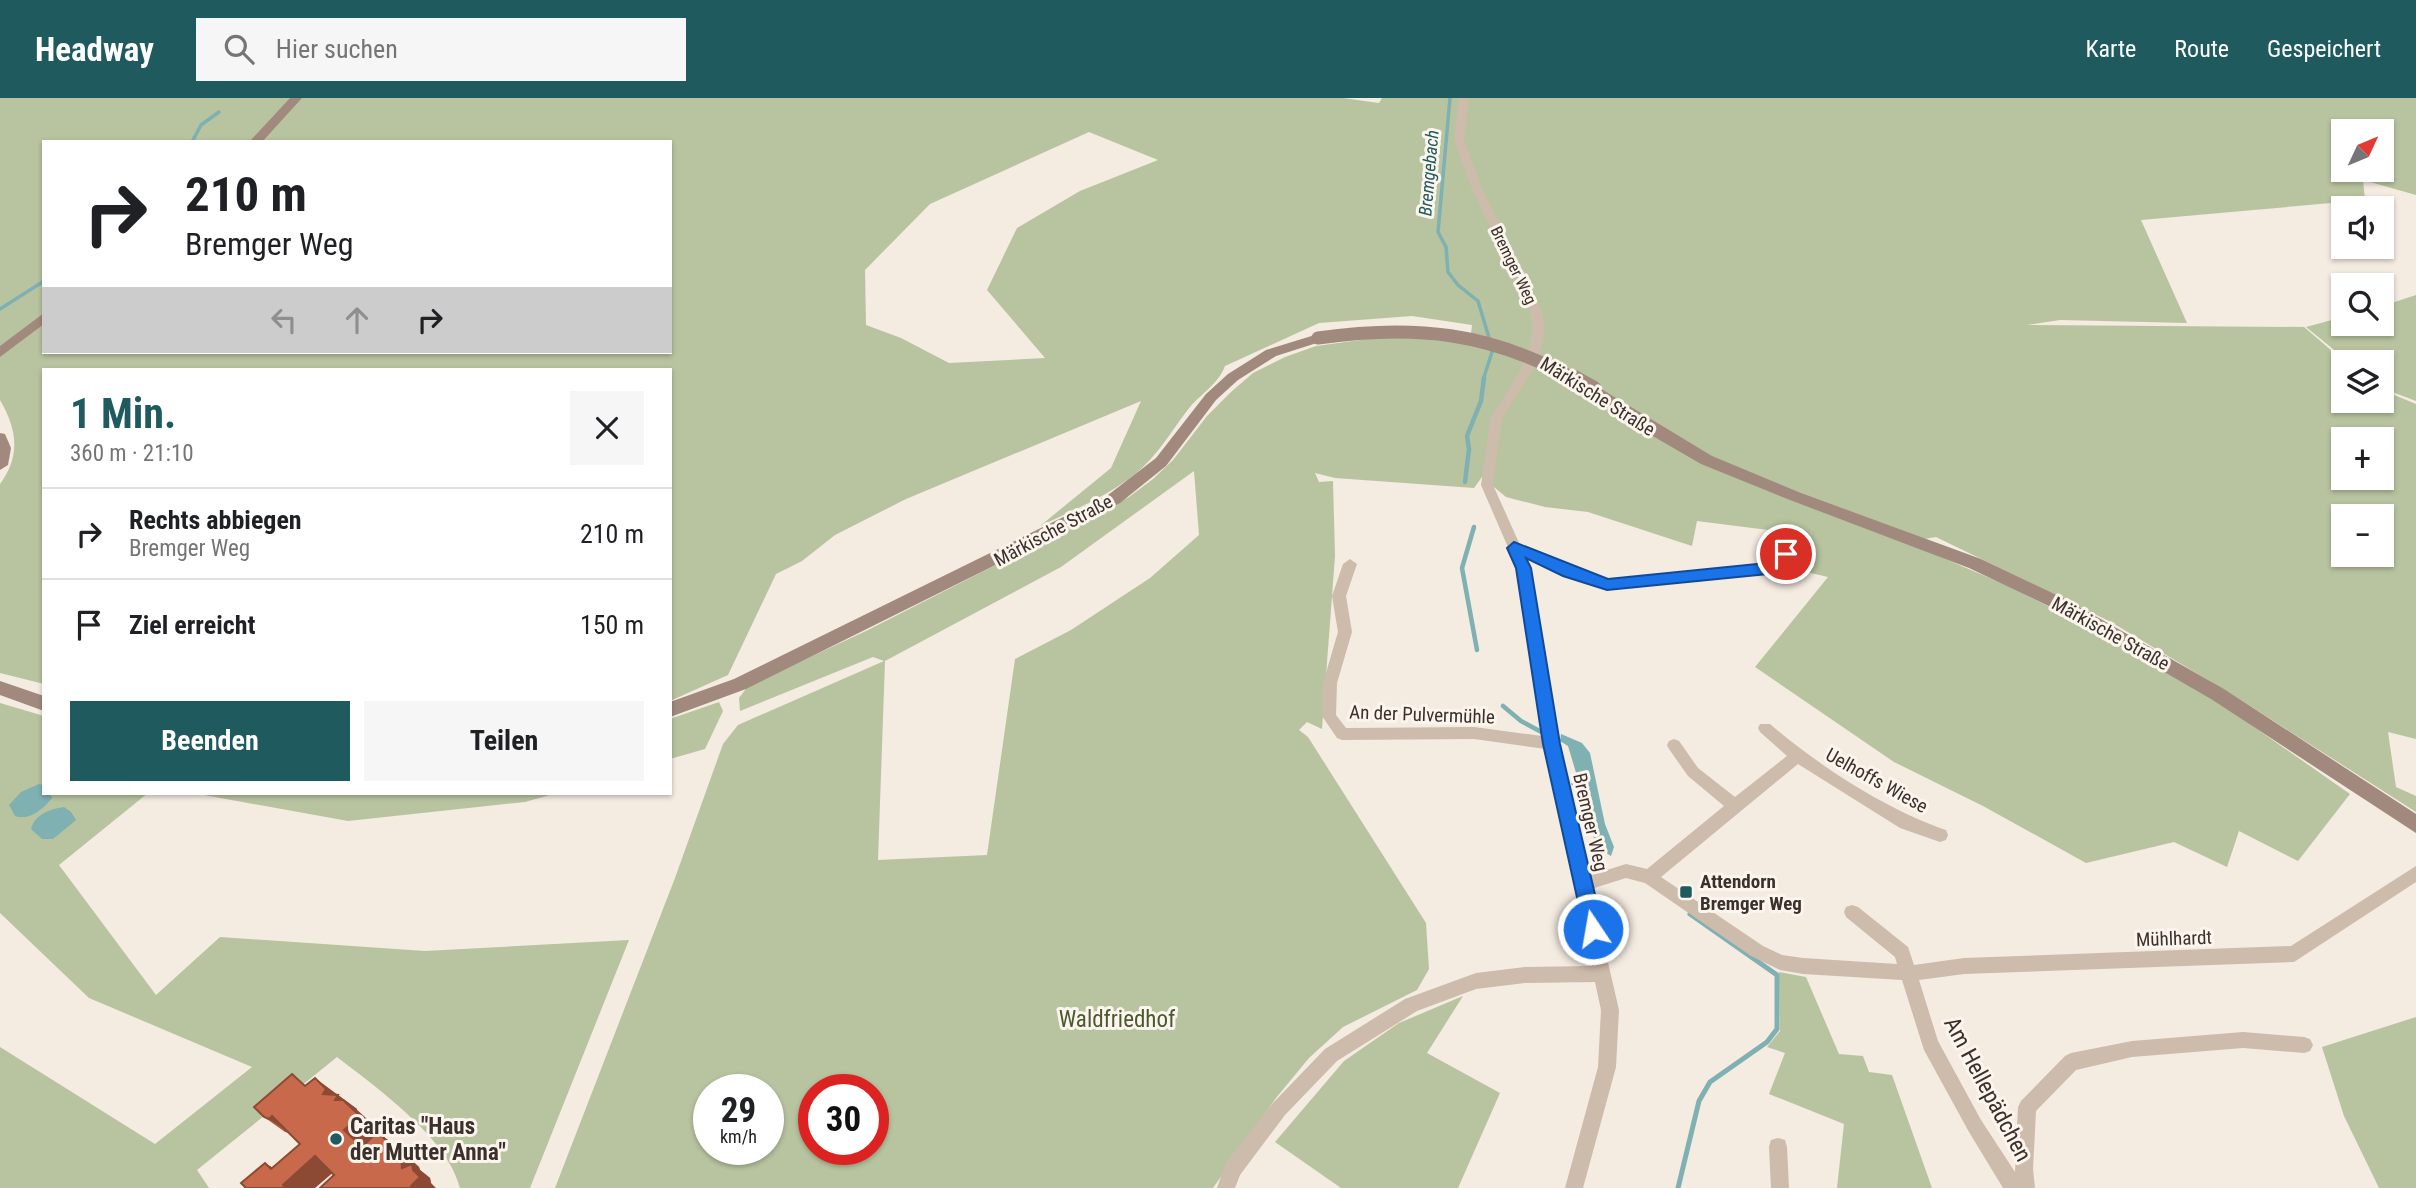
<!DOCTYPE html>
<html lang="de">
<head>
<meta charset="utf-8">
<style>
	:root { --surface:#fff; --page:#f6f6f6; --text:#202124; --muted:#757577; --line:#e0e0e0; --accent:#1f5a5e }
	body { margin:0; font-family:"Roboto Condensed",sans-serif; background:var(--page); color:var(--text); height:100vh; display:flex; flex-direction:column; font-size:26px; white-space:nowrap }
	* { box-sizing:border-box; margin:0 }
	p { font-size:23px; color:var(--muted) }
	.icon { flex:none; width:38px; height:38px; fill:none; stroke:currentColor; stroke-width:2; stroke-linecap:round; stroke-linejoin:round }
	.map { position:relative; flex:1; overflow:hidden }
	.sheet { position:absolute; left:42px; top:270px; width:630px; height:427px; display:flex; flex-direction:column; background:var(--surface); border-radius:0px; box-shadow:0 2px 5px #0004 }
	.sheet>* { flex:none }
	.hud { position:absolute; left:42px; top:42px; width:630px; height:214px; border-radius:0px; box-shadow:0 2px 5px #0004; background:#fff; color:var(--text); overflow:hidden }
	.needle { width:46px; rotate:46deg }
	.tools { position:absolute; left:2331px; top:21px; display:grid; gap:14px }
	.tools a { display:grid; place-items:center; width:63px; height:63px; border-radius:0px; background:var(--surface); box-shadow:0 2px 5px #0004; font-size:35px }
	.speed { position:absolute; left:693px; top:976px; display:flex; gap:14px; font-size:35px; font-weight:700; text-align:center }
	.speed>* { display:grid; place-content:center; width:91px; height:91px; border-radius:50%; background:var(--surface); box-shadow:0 2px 5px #0004; line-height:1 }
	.speed small { font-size:18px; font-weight:400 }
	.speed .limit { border:10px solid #d22; background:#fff; color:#111 }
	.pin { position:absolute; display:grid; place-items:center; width:60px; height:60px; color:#fff; margin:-30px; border:4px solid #fff; border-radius:50%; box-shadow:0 2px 7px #0007 }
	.me { position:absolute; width:77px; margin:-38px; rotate:348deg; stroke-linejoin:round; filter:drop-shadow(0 0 5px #0008) }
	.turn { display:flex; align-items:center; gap:24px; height:147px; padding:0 28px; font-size:32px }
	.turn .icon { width:91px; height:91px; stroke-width:2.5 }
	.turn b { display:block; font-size:49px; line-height:60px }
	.lanes { display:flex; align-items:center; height:66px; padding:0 28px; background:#0003; justify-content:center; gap:35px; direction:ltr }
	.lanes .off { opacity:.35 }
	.round { display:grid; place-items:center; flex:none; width:74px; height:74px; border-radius:0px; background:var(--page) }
	.overview { display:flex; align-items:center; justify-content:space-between; height:119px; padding:0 28px }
	h1 { font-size:42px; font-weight:700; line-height:52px; color:var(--accent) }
	.cta { display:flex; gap:14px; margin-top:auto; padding:14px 28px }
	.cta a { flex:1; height:80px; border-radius:0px; background:var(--accent); color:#fff; font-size:28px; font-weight:700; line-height:80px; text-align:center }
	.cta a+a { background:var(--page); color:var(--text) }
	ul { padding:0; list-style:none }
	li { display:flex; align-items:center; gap:21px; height:91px; padding:0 28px; border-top:2px solid var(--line) }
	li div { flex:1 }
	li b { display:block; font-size:26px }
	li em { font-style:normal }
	header { display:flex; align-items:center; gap:42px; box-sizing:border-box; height:98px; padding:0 35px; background:var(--accent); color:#fff }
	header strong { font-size:33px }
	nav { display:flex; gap:38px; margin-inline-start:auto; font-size:24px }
	.search { width:490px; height:63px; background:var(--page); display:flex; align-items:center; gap:18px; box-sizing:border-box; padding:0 24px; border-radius:0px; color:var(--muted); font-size:26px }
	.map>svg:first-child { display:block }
	.green { fill:#b8c4a0; fill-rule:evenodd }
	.water { fill:#7fb0b2 }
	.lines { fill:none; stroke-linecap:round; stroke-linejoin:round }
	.stream-far2 { stroke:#7fb0b2; stroke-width:3.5 }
	.stream-far1 { stroke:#7fb0b2; stroke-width:4.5 }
	.stream { stroke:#7fb0b2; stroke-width:5 }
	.minor { fill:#cdbbac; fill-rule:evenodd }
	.secondary { fill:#a18a7d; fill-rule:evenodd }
	.secondary-bridge-far1 { stroke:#a18a7d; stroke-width:13 }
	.secondary-bridge { stroke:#a18a7d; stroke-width:17 }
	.wall { fill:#ac5a40 }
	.shaded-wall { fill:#8c4a34 }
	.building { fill:#c8694b; stroke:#8c4a34; stroke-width:2 }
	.route { fill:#1a73e8; stroke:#114b97; stroke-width:2 }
	.poi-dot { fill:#1f5a5e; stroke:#fbf5ee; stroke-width:2.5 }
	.labels { text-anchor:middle; stroke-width:6; stroke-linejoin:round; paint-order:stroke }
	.far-street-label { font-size:16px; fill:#3b302b; stroke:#fbf5ee }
	.far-water-label { font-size:18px; font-style:italic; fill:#1f5a5e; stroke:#fbf5ee }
	.street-label { font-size:19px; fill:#3b302b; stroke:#fbf5ee }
	.poi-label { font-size:19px; font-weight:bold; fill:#3b302b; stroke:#fbf5ee; text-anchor:start }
	.near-park-label { font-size:23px; fill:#4a5a2e; stroke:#fbf5ee }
	.near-street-label { font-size:23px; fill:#3b302b; stroke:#fbf5ee }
	.near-poi-label { font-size:23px; font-weight:bold; fill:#3b302b; stroke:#fbf5ee; text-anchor:start }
</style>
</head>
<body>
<header>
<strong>Headway</strong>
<div class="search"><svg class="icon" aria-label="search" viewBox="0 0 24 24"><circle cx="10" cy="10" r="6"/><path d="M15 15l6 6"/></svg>Hier suchen</div>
<nav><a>Karte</a><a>Route</a><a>Gespeichert</a></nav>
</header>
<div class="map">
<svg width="2416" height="1090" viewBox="0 0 2416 1090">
	<rect width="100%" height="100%" fill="#f4ebe1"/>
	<g class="green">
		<path d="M0,0H1343L1379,5L1382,0H2416V97L2363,82L2365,102L2141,122L2187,225L2060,222L2027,227L2304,229L2345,264L2343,303H2382V292L2416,306V641L2388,634L2396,689L2416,698V714L2233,597L2111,524L1936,439L1906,444L2008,488L2107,538L2227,610L2350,696L2298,763L2239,733L2227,769L2174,744L2086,765L1983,708L1894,664L1755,569L1828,479L1785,469L1792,435L1697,423L1692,448L1588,414L1545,409L1506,399L1482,379L1474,390L1335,380L1315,375L1319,384L1333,383L1335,458L1322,631L1307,624L1299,632L1308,639L1426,825L1429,871L1417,892L1343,929L1309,960L1276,1000L1213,1090H555L675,780L723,646L738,627L884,563L873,559L740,613L739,600L748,588L868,532L1129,399L1153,381L1173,362L1207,318L1231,294L1253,275L1285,259L1316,248L1397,237L1470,245L1472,227L1412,218L1319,225L1225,268C1219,285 1201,296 1190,309C1174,329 1162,351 1143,369C1114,396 1076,411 1040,428L1111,370L1141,303L906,401L835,437L802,463L776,476L728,577L670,603V271H44V586L0,575V386C21,358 17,331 0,302ZM2343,33H2382V72H2343ZM1089,34L1158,62L1080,93L1017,130L987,192L1045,260L949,265L901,240L866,227L865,172L930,106ZM44,44H670V254H44ZM2343,341H2382V380H2343ZM1194,373L1199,437L1150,480L1071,532L1015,561L987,757L878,762L885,563L1061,469ZM2343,418H2382V457H2343ZM709,992H768V1052H709ZM814,992H873V1052H814Z"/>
		<polygon points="2416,197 2416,303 2382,290 2382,264 2349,264 2306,229 2343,219 2343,226 2382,226 2382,208"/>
		<polygon points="719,604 723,613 705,651 670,661 670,621"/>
		<path d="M0,605L44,618V695H148L59,767L156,897L220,839L425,853L629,842L530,1090H460C448,1040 377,990 337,959L197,1072L209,1090H0V949L155,1046L252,969L89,900L0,815Z"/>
		<polygon points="193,695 557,695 525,704 348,723"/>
		<polygon points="1779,874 1806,879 1839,956 1863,958 1869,974 1892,977 1932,1090 1837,1090 1844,1026 1769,996 1785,955 1767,949 1780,933"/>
		<polygon points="1463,898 1427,955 1500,995 1458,1090 1341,1090 1275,1044 1344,963 1399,925"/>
		<polygon points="2416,919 2416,1090 2379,1090 2344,1018 2322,949"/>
	</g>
	<g class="water">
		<path d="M1561,636L1582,645L1590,655L1605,726L1614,749L1611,758C1582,742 1592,706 1571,686L1577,678L1568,648L1560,643Z"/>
		<path d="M39,686L44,687V695H50L52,700C43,711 30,723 15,718L9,707L21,694Z"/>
		<path d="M64,709L71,714L76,722L53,741H42L31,731C35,716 50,711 64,709Z"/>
	</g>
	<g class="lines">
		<g class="stream-far2">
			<polyline points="1450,0 1438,134 1446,149 1448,174 1458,187 1478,203 1490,243"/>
			<polyline points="192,44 201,27 219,14"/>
			<polyline points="0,211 44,183"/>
			<polyline points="1483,282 1493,251"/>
		</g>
		<g class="stream-far1">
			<polyline points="1465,384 1469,351 1467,338 1481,303 1484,280"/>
			<polyline points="1474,429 1462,470 1477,552"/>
			<polyline points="1503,608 1521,623 1545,636"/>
		</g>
		<polyline class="stream" points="1678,1090 1699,1003 1710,984 1767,944 1777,931 1777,877 1690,816"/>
		<g class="minor">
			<path d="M1459,0H1469L1464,42L1482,91L1542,213L1545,231L1541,250L1532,273L1502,321L1493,387L1520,447L1546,456L1574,471L1607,482L1766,466L1777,460L1762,458L1760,455C1767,448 1786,449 1793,456L1787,468L1768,476L1607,492L1564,477L1526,459L1531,470L1558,646L1588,778L1626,766L1647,771L1724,708L1688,678L1669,651L1667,647L1669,643L1674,641L1679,643L1698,670L1735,699L1787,658L1760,634L1758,630L1760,626H1770C1819,668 1885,711 1946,732L1948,737L1946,742L1940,744L1900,730L1798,666L1661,779L1763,848L1782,857L1803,860L1897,866L1895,859L1846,819L1844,814L1846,809L1852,807L1858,809L1908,849L1914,867L1964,860L2291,848L2416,768V784L2294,864L1964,876L1919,882L1938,943L1981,1022L2015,1074L2018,1009L2021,1003L2065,958L2071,955L2132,943L2243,934L2304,939L2310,941L2313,947L2310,953L2304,955L2243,950L2132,959L2076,972L2036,1013L2033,1071L2035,1090H2003L1969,1034L1924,952L1902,882L1803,876L1780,872L1751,858L1645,785L1626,780L1591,791L1619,912L1616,969L1583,1090H1565L1598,969L1601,912L1595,884L1525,885L1476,891L1417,913L1337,963L1285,1017L1240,1077L1235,1090H1217L1226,1064L1273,1005L1325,951L1405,901L1476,875L1525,869L1592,868L1545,651L1474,641L1342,642L1337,640L1322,618L1323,585L1338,534L1332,498L1343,466L1350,461L1357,466L1346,498L1352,534L1337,585L1336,617L1346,630L1474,629L1542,638L1517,470L1481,387L1490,321L1520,273L1529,250L1533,231L1530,213L1472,91L1454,42Z"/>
			<polygon points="1778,1040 1785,1042 1787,1049 1789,1090 1771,1090 1769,1049 1771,1042"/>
		</g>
		<g class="secondary">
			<polygon points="290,0 302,0 262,44 249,44"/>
			<polygon points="44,215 44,226 0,259 0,248"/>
			<polygon points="1318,236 1325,240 1323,243 1276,258 1238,282 1216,302 1166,368 1120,405 746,591 670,619 670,604 734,581 1108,397 1156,360 1206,296 1228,276 1266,252"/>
			<polygon points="1593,286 1712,358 1801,395 1981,461 2069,503 2224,591 2416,716 2416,735 2211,601 2057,512 1969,470 1790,402 1701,366 1651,337 1588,294 1586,291"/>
			<polygon points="0,335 5,336 11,350 8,367 0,372"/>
			<polygon points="0,583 44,598 44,613 0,597"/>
		</g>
		<path class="secondary-bridge-far1" d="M1318,240C1414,226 1490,234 1576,282"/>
		<polyline class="secondary-bridge" points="1573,280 1593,291"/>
	</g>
	<polygon class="wall" points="307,987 338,997 357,1011 357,1012 379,1032 364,1046 377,1034 396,1048 419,1069 420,1072 430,1080 431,1085 334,1077 332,1075 246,1090 265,1065 273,1070 300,1046 289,1035 285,1034 264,1019"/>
	<g class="shaded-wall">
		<polygon points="315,980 357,1011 357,1012 379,1032 364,1046 381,1063 362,1049 344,1032"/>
		<polygon points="272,1018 290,1035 269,1021"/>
		<polygon points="377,1034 396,1048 419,1069 420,1072 430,1080 431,1085 436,1090 413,1090 411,1088 396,1058"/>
		<polygon points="315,1058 336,1072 315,1090 285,1090 265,1065 287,1079"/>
	</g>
	<polygon class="building" points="292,976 305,988 315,980 326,991 323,996 338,997 335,1002 343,1002 360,1018 344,1032 362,1049 377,1034 395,1050 396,1058 401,1056 402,1070 412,1066 413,1072 420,1079 411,1088 413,1090 320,1090 334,1077 315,1058 283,1087 285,1090 246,1090 241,1085 265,1065 271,1071 300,1046 272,1018 269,1021 264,1019 254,1009"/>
	<polygon class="route" points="1514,444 1608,481 1767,465 1776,461 1780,453 1786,451 1793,456 1788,469 1768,476 1607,492 1563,478 1526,460 1531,470 1560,646 1603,831 1600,837 1593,839 1587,837 1584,831 1543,646 1516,470 1507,450"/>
	<g class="poi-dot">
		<rect x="1679" y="787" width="14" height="14" rx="3.5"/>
		<circle cx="336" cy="1041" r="7"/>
	</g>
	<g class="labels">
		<g class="far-street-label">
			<text transform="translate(1514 167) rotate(64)" y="6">Bremger Weg</text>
		</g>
		<g class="far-water-label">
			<text transform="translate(1429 75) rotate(-85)" y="6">Bremgebach</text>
		</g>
		<g class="street-label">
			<text transform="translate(1598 298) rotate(32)" y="7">Märkische Straße</text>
			<text transform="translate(1053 432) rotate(-28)" y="7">Märkische Straße</text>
			<text transform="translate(2111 535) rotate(29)" y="7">Märkische Straße</text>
			<text transform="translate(1422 616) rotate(2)" y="7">An der Pulvermühle</text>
			<text transform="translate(1877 682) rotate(29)" y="7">Uelhoffs Wiese</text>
			<text transform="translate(1591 724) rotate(77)" y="7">Bremger Weg</text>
			<text transform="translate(2174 840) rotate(-2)" y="7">Mühlhardt</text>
		</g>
		<g class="poi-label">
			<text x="1700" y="790">Attendorn<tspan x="1700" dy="22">Bremger Weg</tspan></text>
		</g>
		<g class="near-park-label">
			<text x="1117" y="929">Waldfriedhof</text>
		</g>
		<g class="near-street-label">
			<text transform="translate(1988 991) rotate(62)" y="8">Am Hellepädchen</text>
		</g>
		<g class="near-poi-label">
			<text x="350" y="1036">Caritas "Haus<tspan x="350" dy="26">der Mutter Anna"</tspan></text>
		</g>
	</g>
</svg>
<div class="tools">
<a><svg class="needle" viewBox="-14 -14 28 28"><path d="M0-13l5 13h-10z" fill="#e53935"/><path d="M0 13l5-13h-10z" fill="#757577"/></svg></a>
<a><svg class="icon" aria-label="sound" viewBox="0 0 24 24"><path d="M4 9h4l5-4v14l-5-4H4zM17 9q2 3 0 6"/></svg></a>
<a><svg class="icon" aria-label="search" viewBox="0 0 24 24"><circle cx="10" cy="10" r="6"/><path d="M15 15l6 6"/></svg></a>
<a><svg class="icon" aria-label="layers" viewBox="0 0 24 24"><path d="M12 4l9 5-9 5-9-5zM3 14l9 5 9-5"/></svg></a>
<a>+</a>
<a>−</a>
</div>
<div class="speed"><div>29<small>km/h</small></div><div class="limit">30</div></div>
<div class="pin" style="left:1786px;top:456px;background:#d93025"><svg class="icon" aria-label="arrive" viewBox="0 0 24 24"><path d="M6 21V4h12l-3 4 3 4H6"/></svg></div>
<svg class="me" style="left:1593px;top:831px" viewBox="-20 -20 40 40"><circle r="17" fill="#1a73e8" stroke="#fff" stroke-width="3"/><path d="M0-11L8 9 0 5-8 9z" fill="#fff"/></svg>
<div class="hud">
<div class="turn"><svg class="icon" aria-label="right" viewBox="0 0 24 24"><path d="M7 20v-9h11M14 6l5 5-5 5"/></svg><div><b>210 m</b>Bremger Weg</div></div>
<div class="lanes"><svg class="icon off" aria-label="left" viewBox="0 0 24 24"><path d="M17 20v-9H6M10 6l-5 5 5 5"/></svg><svg class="icon off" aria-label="ahead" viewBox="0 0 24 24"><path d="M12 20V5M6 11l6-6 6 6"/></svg><svg class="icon" aria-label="right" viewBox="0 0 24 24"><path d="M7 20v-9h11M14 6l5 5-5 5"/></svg></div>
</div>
<section class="sheet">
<div class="overview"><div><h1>1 Min.</h1><p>360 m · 21:10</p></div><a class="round"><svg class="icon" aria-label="close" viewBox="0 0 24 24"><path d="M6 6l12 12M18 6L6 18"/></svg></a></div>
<ul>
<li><svg class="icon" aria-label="right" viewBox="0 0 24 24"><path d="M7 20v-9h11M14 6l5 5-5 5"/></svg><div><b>Rechts abbiegen</b><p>Bremger Weg</p></div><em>210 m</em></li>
<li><svg class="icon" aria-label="arrive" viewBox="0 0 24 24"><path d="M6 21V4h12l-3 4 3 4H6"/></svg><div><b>Ziel erreicht</b></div><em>150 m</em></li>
</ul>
<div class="cta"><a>Beenden</a><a>Teilen</a></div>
</section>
</div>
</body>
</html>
